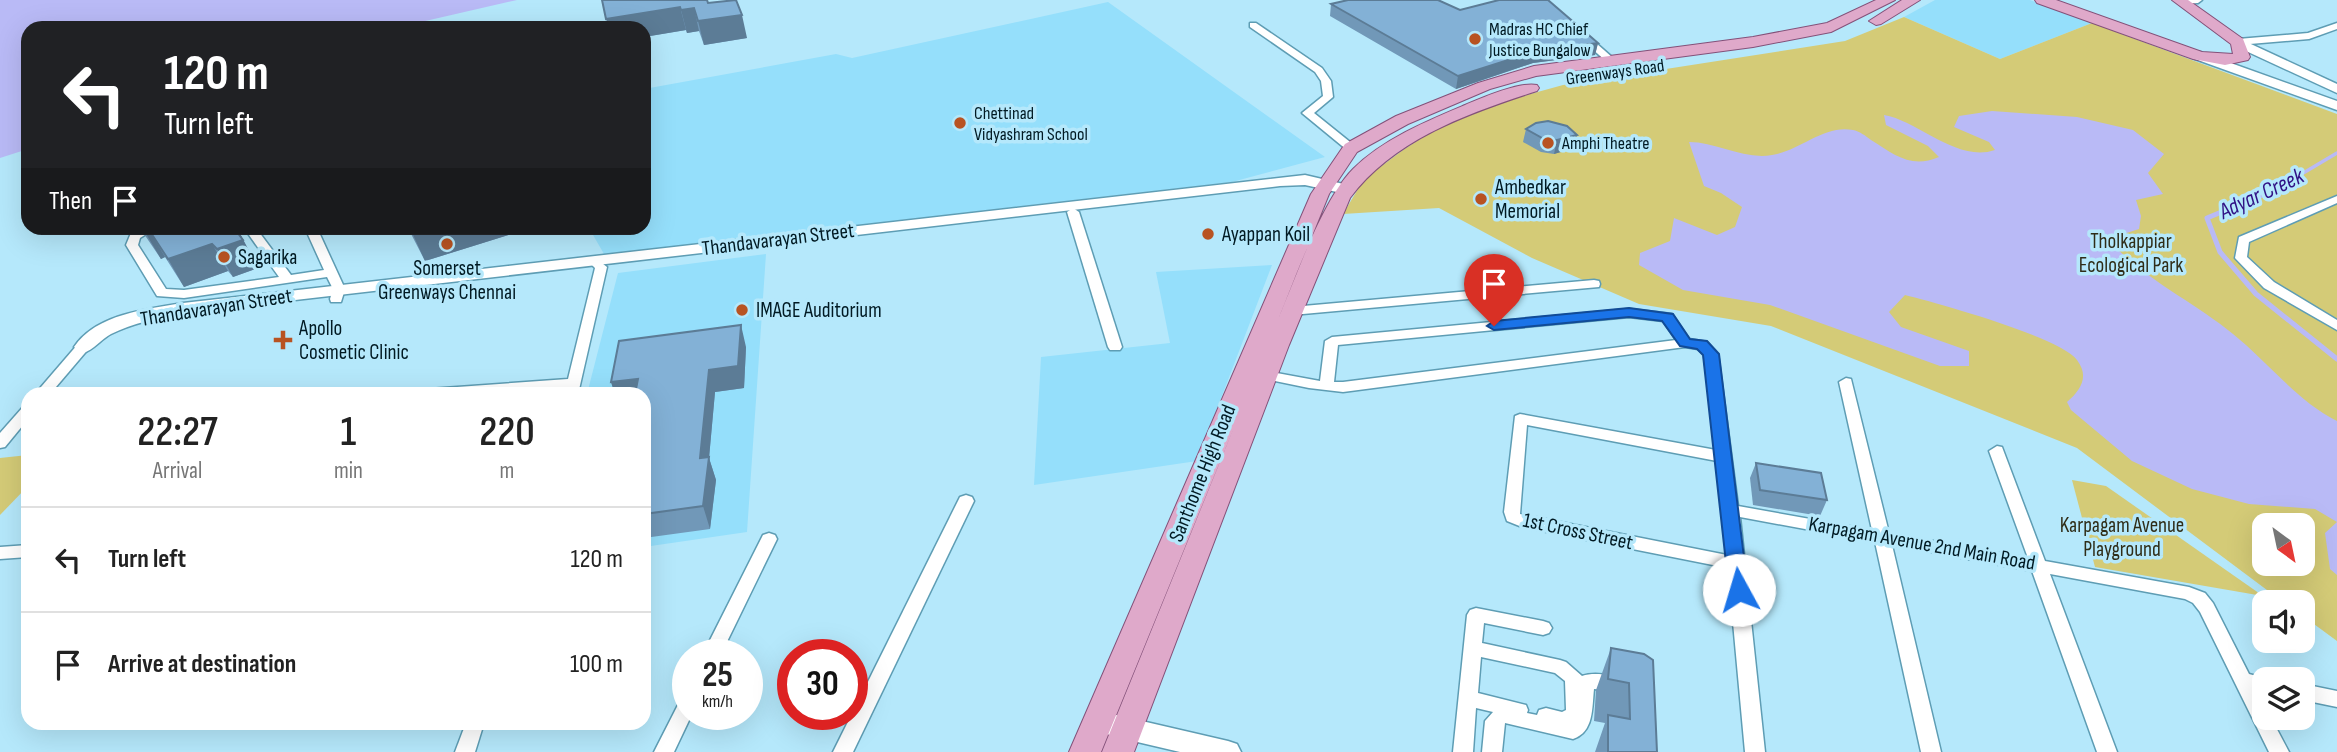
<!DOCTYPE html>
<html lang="en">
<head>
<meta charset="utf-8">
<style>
	:root { --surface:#fff; --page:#f2f2f2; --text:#222; --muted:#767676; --line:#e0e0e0 }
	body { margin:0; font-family:"Sofia Sans Condensed",sans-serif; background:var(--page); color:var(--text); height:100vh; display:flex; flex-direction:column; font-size:26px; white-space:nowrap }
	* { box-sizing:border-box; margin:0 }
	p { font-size:23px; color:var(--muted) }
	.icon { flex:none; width:38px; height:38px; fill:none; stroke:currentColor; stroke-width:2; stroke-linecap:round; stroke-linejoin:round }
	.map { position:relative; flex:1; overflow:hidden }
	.details { position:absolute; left:21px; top:387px; width:630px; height:343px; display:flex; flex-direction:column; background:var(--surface); border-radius:21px; box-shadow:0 7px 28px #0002 }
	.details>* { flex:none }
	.hud { position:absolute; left:21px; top:21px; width:630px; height:214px; border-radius:21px; box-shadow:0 7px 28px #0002; background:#202124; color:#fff; overflow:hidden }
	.needle { width:46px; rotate:147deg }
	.buttons { position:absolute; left:2252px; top:513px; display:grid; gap:14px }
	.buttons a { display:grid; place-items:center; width:63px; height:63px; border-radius:14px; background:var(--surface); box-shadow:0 7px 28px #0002; font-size:35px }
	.speed { position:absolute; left:672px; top:639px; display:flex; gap:14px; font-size:35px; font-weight:700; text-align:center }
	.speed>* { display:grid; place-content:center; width:91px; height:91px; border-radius:50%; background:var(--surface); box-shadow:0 7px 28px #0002; line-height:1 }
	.speed small { font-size:18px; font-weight:400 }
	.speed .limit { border:10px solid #d22; background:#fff; color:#111 }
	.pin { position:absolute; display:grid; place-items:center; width:60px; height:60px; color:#fff; margin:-72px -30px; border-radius:50% 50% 50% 0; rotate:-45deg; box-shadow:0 0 7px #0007 }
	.pin .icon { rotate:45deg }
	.me { position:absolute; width:77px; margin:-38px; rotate:354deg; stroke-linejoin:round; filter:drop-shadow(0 0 5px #0008) }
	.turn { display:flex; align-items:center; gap:24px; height:147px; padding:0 28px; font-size:32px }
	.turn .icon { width:91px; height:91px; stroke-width:2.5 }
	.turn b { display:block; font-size:49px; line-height:60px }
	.then { display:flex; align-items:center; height:66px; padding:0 28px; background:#0003; gap:14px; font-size:26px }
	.eta { display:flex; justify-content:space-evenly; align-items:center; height:119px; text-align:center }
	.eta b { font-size:42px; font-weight:600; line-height:49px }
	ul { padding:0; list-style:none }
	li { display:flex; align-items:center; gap:21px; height:105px; padding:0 28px; border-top:2px solid var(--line) }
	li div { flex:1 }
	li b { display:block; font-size:26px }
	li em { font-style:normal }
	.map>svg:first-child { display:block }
	.built { fill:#95dffb }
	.green { fill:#d4cb77; fill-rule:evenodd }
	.water { fill:#b9baf6 }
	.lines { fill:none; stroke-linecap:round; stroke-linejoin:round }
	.stream-far1 { stroke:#b9baf6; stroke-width:3.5 }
	.stream { stroke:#b9baf6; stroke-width:5 }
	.street-casing { stroke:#5e9db4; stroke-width:3 }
	.secondary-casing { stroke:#5e9db4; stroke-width:3 }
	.primary-casing { stroke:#835179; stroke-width:2 }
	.street { fill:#fff; fill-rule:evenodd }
	.secondary { fill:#fff; fill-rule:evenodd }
	.primary { fill:#dfa9ca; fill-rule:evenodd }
	.wall { fill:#7198b8 }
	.shaded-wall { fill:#5c7c96 }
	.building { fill:#83b1d6; stroke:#5c7c96; stroke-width:2 }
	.route { fill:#1a73e8; stroke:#114b97; stroke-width:2 }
	.poi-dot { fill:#b85322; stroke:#b5e8fb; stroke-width:2.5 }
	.labels { text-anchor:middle; stroke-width:7; stroke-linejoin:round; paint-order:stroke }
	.far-poi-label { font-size:18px; fill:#011a23; stroke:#b5e8fb; text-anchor:start }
	.far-street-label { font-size:18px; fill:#011a23; stroke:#b5e8fb }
	.poi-label { font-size:21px; fill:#011a23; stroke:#b5e8fb; text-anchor:start }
	.street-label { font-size:21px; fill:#011a23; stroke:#b5e8fb }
	.park-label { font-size:21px; fill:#2f2d18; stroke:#b5e8fb }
	.water-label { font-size:23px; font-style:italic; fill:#301185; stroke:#b5e8fb }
</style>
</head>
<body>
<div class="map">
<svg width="2337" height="752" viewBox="0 0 2337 752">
	<rect width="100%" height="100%" fill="#b5e8fb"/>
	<g class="built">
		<polygon points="1935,0 2030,0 2092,23 2000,59 1904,17"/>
		<polygon points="1108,2 1325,157 1232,182 604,254 589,228 644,228 644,89 836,54 852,58"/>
		<polygon points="766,254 747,532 644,547 644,394 587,394 618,273"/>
		<polygon points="1272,265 1197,461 1034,485 1041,357 1170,343 1156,272"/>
	</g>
	<g class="green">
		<path d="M1904,17L2000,59L2092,23L2337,114V641L2303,616V602H2283L2077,448L1771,326L1639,304L1532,258L1439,208L1343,214L1364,179L1403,150L1440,126L1497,103L1563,85L1845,41ZM2264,525H2303V564H2264Z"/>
		<polygon points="28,455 28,486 0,515 0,458"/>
		<polygon points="2072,480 2106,486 2263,596 2095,567"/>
	</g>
	<g class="water">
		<polygon points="0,0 517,0 395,28 28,28 28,149 0,158"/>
		<path d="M1992,111L2077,117L2133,130L2164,154L2148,173L2163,194L2136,200L2141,216L2139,229L2108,239C2143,279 2193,301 2233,334C2268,362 2297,401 2337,421V575L2330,569L2325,533L2337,522L2315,509L2249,504L2192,489L2132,461L2071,410L2067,402C2080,391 2090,377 2077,360C2060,337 1937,303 1905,295L1889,312L1901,327L1969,351V366H1940L1770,305L1683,290L1639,265L1640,253L1670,241L1674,218L1717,235L1735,227L1742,207L1721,193L1704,186L1689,142C1717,142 1744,160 1772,155C1799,151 1825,124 1853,130C1859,131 1866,136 1871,140C1895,155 1911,169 1939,157L1928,146L1886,125L1884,115C1919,121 1957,163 1995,150L1989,142L1954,127L1959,116Z"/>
	</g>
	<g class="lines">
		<polyline class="stream-far1" points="2273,191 2337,153"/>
		<polyline class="stream" points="2277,189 2207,218 2220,252 2256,294 2337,359"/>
		<g class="street-casing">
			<g id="street">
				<polygon points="2176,0 2202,0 2198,3 2180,4"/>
				<polygon points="1250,23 1256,23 1322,68 1331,81 1333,97 1314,113 1355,146 1355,150 1347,150 1302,113 1323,96 1321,81 1315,72 1250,27"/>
				<polygon points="2337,23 2337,29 2309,39 2238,45 2233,42 2238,39 2308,33"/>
				<polygon points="1582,36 1588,36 1613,58 1613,62 1607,62 1582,40"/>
				<polygon points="2337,196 2337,203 2249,242 2247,257 2274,282 2337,320 2337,330 2264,288 2235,258 2239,237"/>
				<polygon points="1073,208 1079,212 1122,347 1120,350 1110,350 1108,347 1067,212"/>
				<polygon points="142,228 156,228 140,238 138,245 166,289 184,290 279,277 244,228 256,228 291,275 324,270 305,228 317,228 345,289 341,302 331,302 330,299 333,289 327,277 184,298 157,296 126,245 131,233"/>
				<polygon points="594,257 607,267 578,394 564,394 565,388 492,394 422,394 429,389 568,379 595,268 588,261"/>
				<polygon points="1594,280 1599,281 1600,284 1599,287 1292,315 1285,311 1292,307"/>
				<path d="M1629,309L1672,314L1689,339L1707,342L1718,354L1738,506L1872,530L1839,382L1846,378L1851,379L1889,533L2028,558L1989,451L1997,446L2002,447L2045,561L2189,587L2205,593L2213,603L2249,674L2268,679H2264V692L2258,691L2264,704V718H2271L2289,752H2269L2200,612L2193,603L2185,599L2050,574L2117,752H2097L2032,571L1892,545L1941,752H1921L1875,542L1740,517L1765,752H1745L1728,568L1522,527L1507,521L1504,512L1515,416L1520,414L1716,450L1704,355L1698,349L1685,347L1343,392L1309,388L1261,378L1259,375L1266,371L1320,381L1325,341L1332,337ZM1629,317L1663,321L1676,340L1343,382H1334L1338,345ZM1527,425L1717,461L1727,555L1520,514Z"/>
				<polygon points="83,343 90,347 50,394 35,394 78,344"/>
				<polygon points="28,405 28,419 5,447 0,448 0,433 23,407"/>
				<polygon points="966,495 972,497 974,501 853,752 833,752 958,501 960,497"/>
				<polygon points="769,533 775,535 777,539 721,654 703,654 761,539 763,535"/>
				<polygon points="28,545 28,557 0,559 0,547"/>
				<path d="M1476,608L1543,621L1549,623L1552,628L1549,633L1543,635L1484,623L1482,643L1560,660L1566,662L1582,676C1594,672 1612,675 1623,679L1626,684L1623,689L1617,691L1594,689C1592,708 1594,732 1573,739L1505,723L1502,752H1482L1485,721L1493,712L1476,708L1473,752H1453L1467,615L1470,610ZM1481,657L1555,673L1565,681L1566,710L1562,712L1546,708L1539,710L1537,715L1527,713L1528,710L1526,705L1478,693Z"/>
				<polygon points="2303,684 2337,691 2337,707 2303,700"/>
				<polygon points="688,696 688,714 692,714 674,752 654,752 681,699"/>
				<polygon points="466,723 484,723 475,752 455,752"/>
			</g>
		</g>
		<g class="secondary-casing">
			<g id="secondary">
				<polygon points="2238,38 2337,84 2337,93 2233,45 2232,42"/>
				<polygon points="2200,52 2337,101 2337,110 2195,59 2195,53"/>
				<path d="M1305,175L1352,186L1354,189L1346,194L1305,185L1280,186L183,313C159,318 133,323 111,334C101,339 94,350 83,353L74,347C96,314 147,309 183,303Z"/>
				<polygon points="1116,715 1228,741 1237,744 1241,752 1180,752 1116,737 1107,734 1103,726 1107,718"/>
			</g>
		</g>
		<g class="primary-casing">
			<g id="primary">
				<path d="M1876,0H1895L1831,32L1753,47L1536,76L1490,89L1408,124L1357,152L1329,194L1275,327C1293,284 1322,200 1353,169C1383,139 1427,121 1465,105C1481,98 1521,81 1537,85L1539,88L1537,91C1469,113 1394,139 1350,198L1289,345L1134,752H1102L1235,425L1101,752H1069L1311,194L1345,144L1396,116L1478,83L1534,66L1753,37L1827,23Z"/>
				<polygon points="1902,0 1920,0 1881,24 1876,25 1869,21"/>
				<polygon points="2035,0 2056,0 2202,52 2233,54 2231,44 2172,0 2188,0 2243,39 2250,57 2248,60 2225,65 2193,59 2037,3"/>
			</g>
		</g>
		<use href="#street" class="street"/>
		<use href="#secondary" class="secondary"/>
		<use href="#primary" class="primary"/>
	</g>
	<g class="wall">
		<polygon points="708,3 747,38 704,45 699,31 687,33 686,30 644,37 644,28 609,28"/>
		<polygon points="1331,4 1460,10 1598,43 1595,55 1533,63 1456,89 1330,16"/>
		<polygon points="1536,123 1574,148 1554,154 1541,152 1523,142 1526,129"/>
		<polygon points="140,228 237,228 258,268 233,277 228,271 184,287 165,257 161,259"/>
		<polygon points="408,228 531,228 425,261"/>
		<polygon points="746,347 744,388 715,392 709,458 716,480 710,529 644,538 644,394 615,394 611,382"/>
		<polygon points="1756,463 1827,500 1820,516 1753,505 1750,478"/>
		<polygon points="1611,648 1644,654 1657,752 1595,752 1605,723 1594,721 1596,690"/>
	</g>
	<g class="shaded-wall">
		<polygon points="680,7 686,30 644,37 644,28 609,28 606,19"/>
		<polygon points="694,8 699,31 687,33 681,10"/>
		<polygon points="742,15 747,38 704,45 698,21"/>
		<polygon points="1598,43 1595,55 1533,63 1456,89 1458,76 1536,51"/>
		<polygon points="1577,135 1574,148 1554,154 1557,140"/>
		<polygon points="233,228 237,228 258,268 233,277 217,249"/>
		<polygon points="410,228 531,228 425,261"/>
		<polygon points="149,230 165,257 161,259 145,232"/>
		<polygon points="212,244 228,271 184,287 168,259"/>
		<polygon points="741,325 746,347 744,388 715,392 709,458 716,480 710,529 703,506 700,458 709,370"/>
		<polygon points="638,379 643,394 615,394 611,382"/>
	</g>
	<g class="building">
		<polygon points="602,0 707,0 708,3 736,0 742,15 698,21 694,8 681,10 680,7 606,19"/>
		<polygon points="1348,0 1438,0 1460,10 1499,0 1548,0 1598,43 1536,51 1458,76 1331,4"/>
		<polygon points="1548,121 1567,126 1577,135 1557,140 1544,139 1526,129 1536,123"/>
		<polygon points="142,228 234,228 243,240 217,249 212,244 168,259 149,230 145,232"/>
		<polygon points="741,325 738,366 709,370 700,458 709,457 703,506 644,514 644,394 635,394 638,379 611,382 619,341"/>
		<polygon points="1756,463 1821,473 1827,500 1760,490"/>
		<polygon points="1611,648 1644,654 1653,660 1657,752 1608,752 1608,715 1630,719 1629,683 1608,679"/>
	</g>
	<polygon class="route" points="1629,308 1673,314 1690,339 1707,341 1719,354 1748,590 1746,595 1739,597 1732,595 1729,590 1703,355 1697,349 1680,346 1662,321 1629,317 1494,330 1487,326 1494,321"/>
	<g class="poi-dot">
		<circle cx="1475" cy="39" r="7"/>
		<circle cx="960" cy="123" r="7"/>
		<circle cx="1548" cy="143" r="7"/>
		<circle cx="1481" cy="199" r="7"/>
		<circle cx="1208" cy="234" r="7"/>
		<circle cx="447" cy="244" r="7"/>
		<circle cx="224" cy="257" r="7"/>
		<circle cx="742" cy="310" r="7"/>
		<path d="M279.5 329.5h7v7h7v7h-7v7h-7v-7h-7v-7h7z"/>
	</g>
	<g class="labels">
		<g class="far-poi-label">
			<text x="1489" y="35">Madras HC Chief<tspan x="1489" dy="21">Justice Bungalow</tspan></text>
			<text x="974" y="119">Chettinad<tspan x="974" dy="21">Vidyashram School</tspan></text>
			<text x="1562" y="149">Amphi Theatre</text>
		</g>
		<g class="far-street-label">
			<text transform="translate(1615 72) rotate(-8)" y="6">Greenways Road</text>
		</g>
		<g class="poi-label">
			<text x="1495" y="194">Ambedkar<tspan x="1495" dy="24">Memorial</tspan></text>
			<text x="1222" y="241">Ayappan Koil</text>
			<text x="238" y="264">Sagarika</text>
			<text x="447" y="275" text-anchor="middle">Somerset<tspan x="447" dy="24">Greenways Chennai</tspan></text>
			<text x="756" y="317">IMAGE Auditorium</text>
			<text x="299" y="335">Apollo<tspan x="299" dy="24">Cosmetic Clinic</tspan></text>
		</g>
		<g class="street-label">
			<text transform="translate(778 239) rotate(-7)" y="7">Thandavarayan Street</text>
			<text transform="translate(216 307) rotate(-9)" y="7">Thandavarayan Street</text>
			<text transform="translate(1202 473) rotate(-68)" y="7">Santhome High Road</text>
			<text transform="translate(1578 531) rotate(12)" y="7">1st Cross Street</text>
			<text transform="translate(1922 543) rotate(10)" y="7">Karpagam Avenue 2nd Main Road</text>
		</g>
		<g class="park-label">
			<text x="2131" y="248">Tholkappiar<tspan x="2131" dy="24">Ecological Park</tspan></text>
			<text x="2122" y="532">Karpagam Avenue<tspan x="2122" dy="24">Playground</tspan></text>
		</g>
		<g class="water-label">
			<text transform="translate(2261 193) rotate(-25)" y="8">Adyar Creek</text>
		</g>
	</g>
</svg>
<div class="buttons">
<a><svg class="needle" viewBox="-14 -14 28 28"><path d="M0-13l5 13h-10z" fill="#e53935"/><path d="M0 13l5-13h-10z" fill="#767676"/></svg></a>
<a><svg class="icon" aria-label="sound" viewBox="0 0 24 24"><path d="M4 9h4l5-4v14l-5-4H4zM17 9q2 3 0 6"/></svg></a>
<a><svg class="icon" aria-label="layers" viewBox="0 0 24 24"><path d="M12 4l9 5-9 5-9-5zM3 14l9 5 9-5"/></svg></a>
</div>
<div class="speed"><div>25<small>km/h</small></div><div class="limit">30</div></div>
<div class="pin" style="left:1494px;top:326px;background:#d93025"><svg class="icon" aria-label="arrive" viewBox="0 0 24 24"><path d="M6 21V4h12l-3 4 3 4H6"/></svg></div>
<svg class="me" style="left:1739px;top:590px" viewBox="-20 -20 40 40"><circle r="19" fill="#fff"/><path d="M0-13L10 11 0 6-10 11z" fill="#1a73e8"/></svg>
<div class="hud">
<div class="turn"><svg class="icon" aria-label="left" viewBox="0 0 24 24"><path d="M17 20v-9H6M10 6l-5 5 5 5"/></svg><div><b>120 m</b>Turn left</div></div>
<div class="then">Then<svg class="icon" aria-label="arrive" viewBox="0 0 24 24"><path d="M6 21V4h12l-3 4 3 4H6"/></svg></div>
</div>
<section class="details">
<div class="eta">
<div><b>22:27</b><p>Arrival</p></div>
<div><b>1</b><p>min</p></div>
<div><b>220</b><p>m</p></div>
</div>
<ul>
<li><svg class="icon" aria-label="left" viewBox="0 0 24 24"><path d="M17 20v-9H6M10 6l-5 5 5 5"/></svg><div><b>Turn left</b></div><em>120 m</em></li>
<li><svg class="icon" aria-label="arrive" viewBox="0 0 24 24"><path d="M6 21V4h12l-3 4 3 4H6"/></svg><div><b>Arrive at destination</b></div><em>100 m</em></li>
</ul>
</section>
</div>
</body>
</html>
